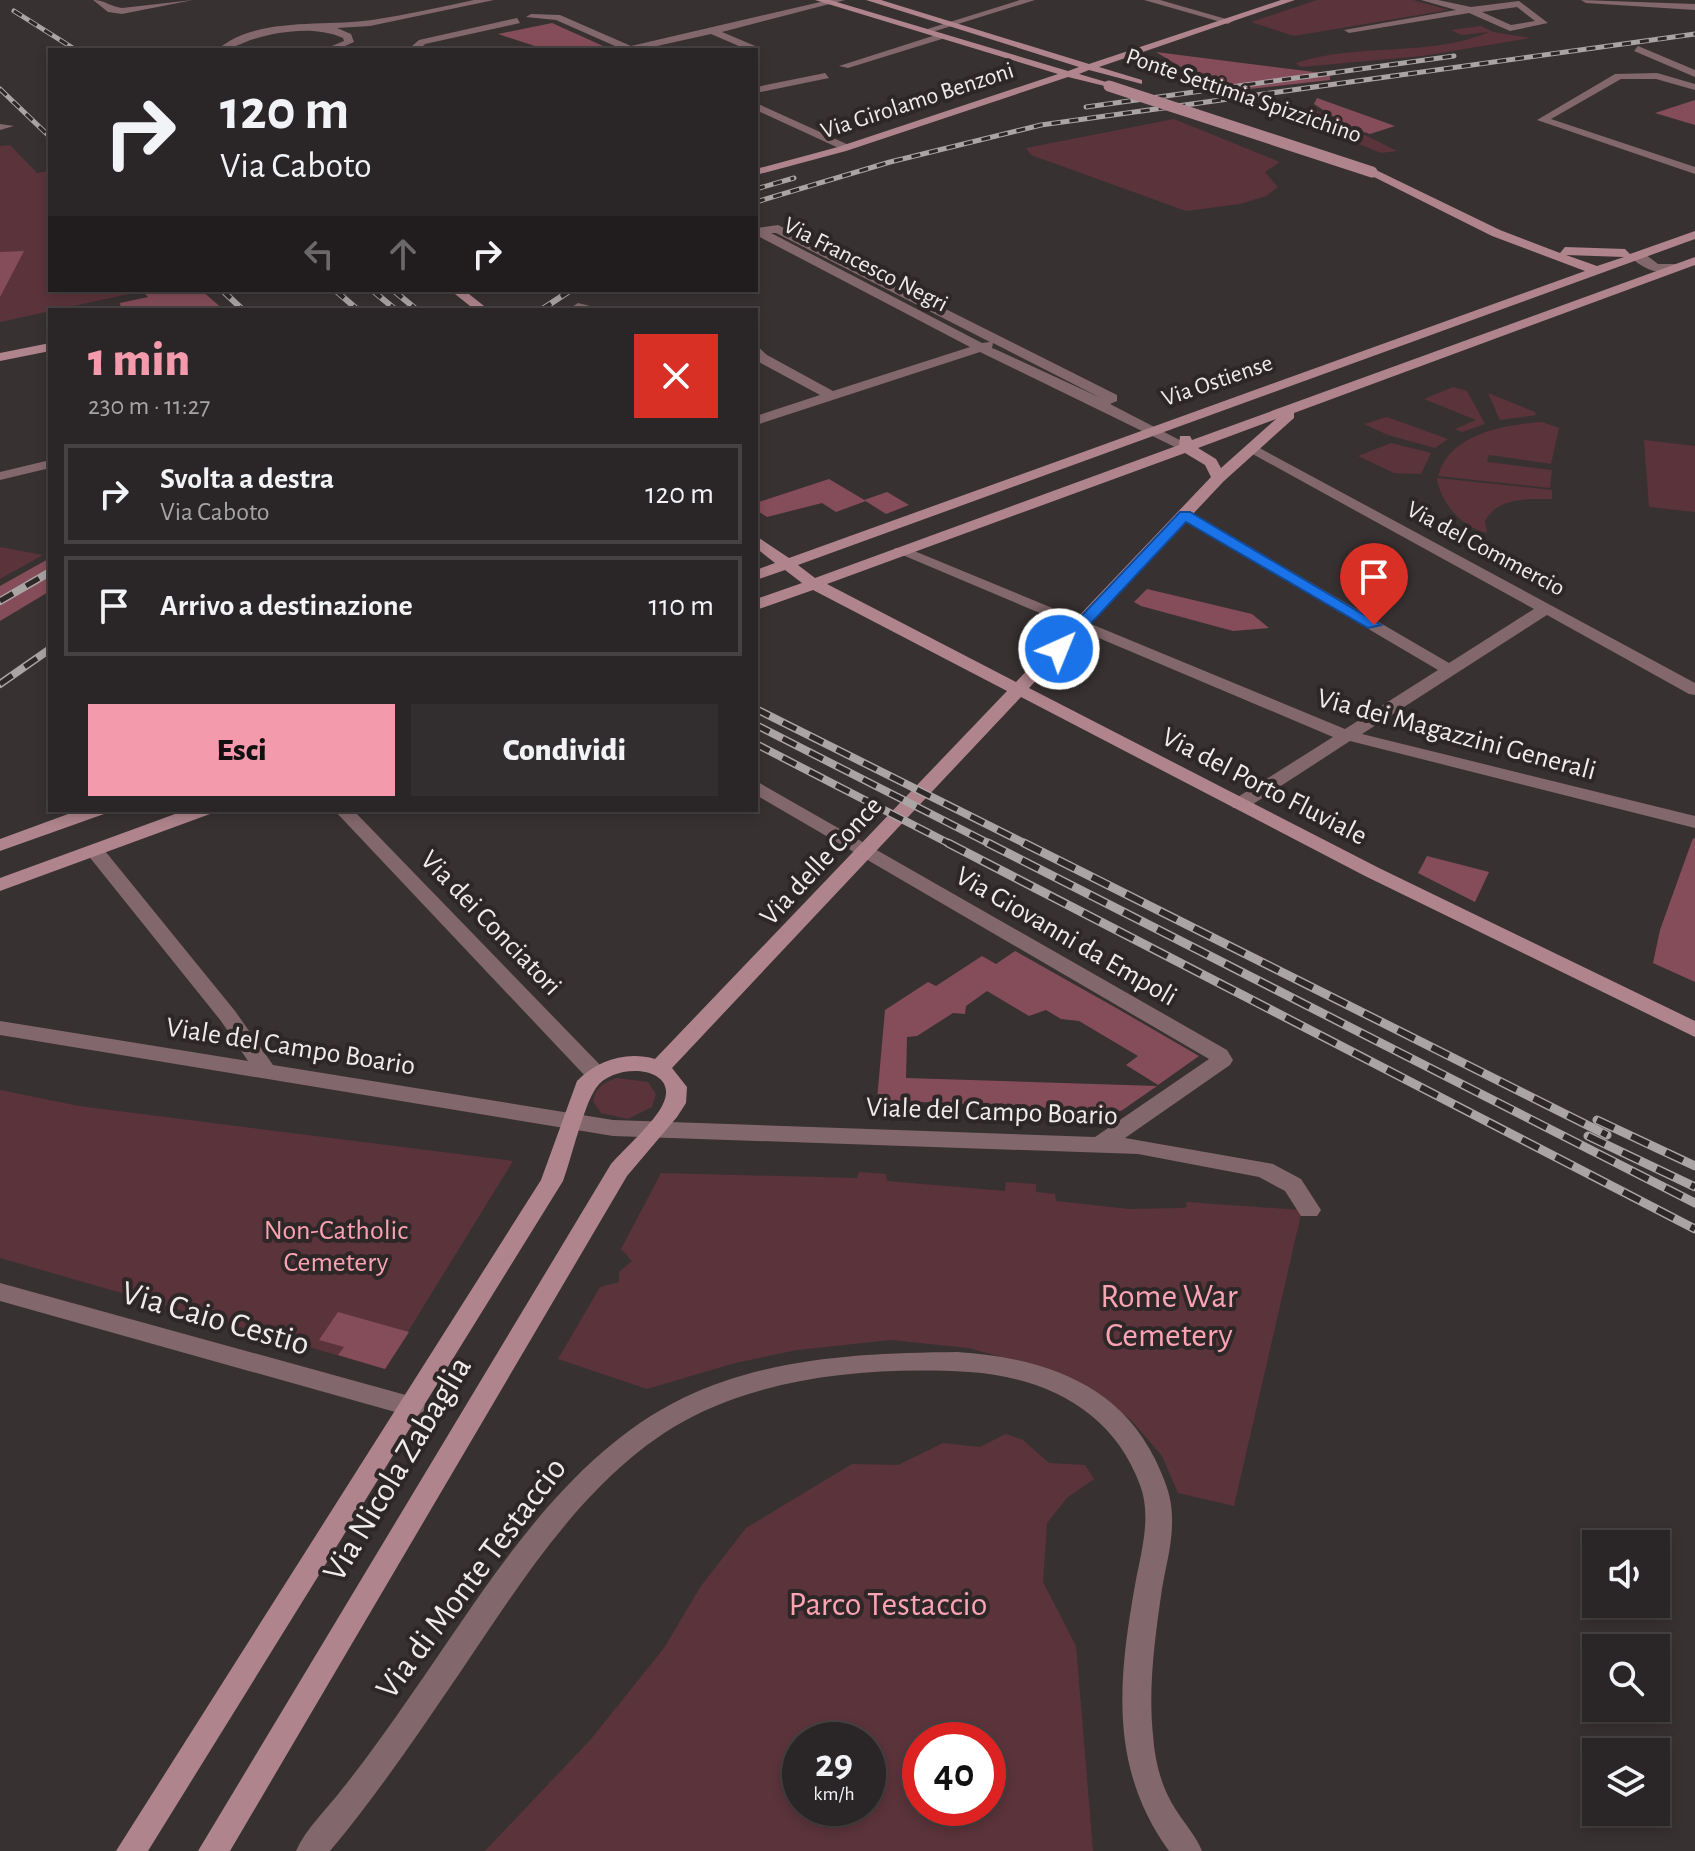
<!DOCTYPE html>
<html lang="it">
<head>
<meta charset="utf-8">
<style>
	:root { --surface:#2a2526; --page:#322d2e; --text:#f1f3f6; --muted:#a5a5a7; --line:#464243; --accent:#f39aac }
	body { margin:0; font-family:"Alegreya Sans",sans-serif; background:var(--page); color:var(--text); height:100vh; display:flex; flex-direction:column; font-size:30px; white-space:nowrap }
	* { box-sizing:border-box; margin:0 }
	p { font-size:26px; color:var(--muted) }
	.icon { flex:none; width:44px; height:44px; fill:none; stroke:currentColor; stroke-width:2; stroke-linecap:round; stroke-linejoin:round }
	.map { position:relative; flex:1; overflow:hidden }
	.drawer { position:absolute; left:48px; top:308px; width:710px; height:504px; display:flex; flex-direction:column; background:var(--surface); border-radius:0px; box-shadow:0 4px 12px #0003,0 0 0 2px var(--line) }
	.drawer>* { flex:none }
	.top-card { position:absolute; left:48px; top:48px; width:710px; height:244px; border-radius:0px; box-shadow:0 4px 12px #0003,0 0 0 2px var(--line); background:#2a2526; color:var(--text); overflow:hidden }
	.fabs { position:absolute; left:1582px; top:1530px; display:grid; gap:16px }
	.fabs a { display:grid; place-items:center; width:88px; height:88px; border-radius:0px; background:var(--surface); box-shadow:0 4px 12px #0003,0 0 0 2px var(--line); font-size:40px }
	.speed { position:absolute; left:782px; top:1722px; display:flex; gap:16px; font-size:40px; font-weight:700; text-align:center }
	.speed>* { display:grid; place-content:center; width:104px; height:104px; border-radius:50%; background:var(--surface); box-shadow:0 4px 12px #0003,0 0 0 2px var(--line); line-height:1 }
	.speed small { font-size:20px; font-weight:400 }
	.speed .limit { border:12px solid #d22; background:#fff; color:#111 }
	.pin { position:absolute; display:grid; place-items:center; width:68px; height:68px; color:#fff; margin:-82px -34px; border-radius:50% 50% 50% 0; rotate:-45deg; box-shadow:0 0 8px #0007 }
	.pin .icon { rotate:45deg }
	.me { position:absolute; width:88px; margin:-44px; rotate:44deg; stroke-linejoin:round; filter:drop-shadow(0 0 6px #0008) }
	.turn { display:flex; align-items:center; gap:28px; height:168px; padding:0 40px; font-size:36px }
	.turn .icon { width:104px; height:104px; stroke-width:2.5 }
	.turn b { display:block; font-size:56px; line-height:68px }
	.lanes { display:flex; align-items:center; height:76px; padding:0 40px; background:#0003; justify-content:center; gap:40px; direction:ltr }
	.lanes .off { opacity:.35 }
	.round { display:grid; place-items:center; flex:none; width:84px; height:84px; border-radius:0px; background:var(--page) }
	.head { display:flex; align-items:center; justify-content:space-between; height:136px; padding:0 40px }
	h1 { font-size:48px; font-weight:800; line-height:60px; color:var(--accent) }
	.cta { display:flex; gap:16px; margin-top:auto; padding:16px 40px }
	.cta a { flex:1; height:92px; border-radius:0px; background:var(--accent); color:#111; font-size:32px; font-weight:800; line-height:92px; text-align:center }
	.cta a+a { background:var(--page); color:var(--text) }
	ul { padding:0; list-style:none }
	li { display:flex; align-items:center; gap:24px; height:100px; margin:0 16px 12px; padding:0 24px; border:4px solid var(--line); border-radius:0px }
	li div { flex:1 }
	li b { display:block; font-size:30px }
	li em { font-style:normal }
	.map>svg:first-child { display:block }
	.green { fill:#5b333b; fill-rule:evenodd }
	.building { fill:#854d59 }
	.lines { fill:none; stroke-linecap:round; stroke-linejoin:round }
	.street { fill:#82676c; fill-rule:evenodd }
	.secondary { fill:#af848c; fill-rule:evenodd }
	.rail-far3-casing { stroke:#aaa4a5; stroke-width:5 }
	.rail-far2-casing { stroke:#aaa4a5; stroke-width:6 }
	.rail-far1-casing { stroke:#aaa4a5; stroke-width:8 }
	.rail-casing { stroke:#aaa4a5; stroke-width:9 }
	.rail-far3 { stroke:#2e2728; stroke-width:3; stroke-dasharray:9; stroke-linecap:butt }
	.rail-far2 { stroke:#2e2728; stroke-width:4; stroke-dasharray:12; stroke-linecap:butt }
	.rail-far1 { stroke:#2e2728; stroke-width:5; stroke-dasharray:15; stroke-linecap:butt }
	.rail { stroke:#2e2728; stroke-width:6; stroke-dasharray:19; stroke-linecap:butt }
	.secondary-bridge { stroke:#af848c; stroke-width:11 }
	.route { fill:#1a73e8; stroke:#114b97; stroke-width:2 }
	.labels { text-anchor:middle; stroke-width:8; stroke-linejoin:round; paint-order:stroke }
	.far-street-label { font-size:24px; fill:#f0ebec; stroke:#2e2728 }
	.street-label { font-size:28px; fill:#f0ebec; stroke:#2e2728 }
	.park-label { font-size:28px; fill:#fba2b3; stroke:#2e2728 }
	.near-park-label { font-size:34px; fill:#fba2b3; stroke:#2e2728 }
	.near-street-label { font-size:34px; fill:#f0ebec; stroke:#2e2728 }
</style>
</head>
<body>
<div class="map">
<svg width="1695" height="1851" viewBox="0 0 1695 1851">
	<rect width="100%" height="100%" fill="#383132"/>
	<g class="green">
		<polygon points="1317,0 1413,0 1448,10 1294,36 1251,22"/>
		<path d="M1481,26L1493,32L1531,38L1422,56L1301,67L1296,63C1359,42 1427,58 1489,32L1462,35L1451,30Z"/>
		<polygon points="1313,109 1397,151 1381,153 1291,117"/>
		<polygon points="1174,119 1280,162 1265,172 1278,187 1266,196 1240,204 1186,211 1031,155 1026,148"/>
		<polygon points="10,145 37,173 50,171 50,290 143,291 0,322 0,146"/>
		<polygon points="1453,387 1467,391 1485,424 1462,432 1455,429 1476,420 1424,399"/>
		<polygon points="1488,393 1535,412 1536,415 1500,420"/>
		<polygon points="1387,417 1448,439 1435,448 1388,435 1364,424"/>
		<path d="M1542,422L1559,428L1551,464L1489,455L1487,462L1552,470L1550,488L1438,476C1449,434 1504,425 1542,422Z"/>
		<polygon points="1644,440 1695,446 1695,512 1649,507"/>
		<polygon points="1391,443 1431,453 1421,474 1394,473 1358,456"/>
		<path d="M1437,478L1552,490V499C1527,499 1498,497 1485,521L1487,533C1462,528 1440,502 1437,478Z"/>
		<polygon points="0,547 43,555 0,579"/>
		<path d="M617,1078L648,1082L656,1094L652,1107L628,1119L601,1113L593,1101C595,1087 605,1082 617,1078Z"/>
		<polygon points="0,1090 79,1106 513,1161 385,1369 0,1258"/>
		<polygon points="859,1172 886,1174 887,1181 1005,1191 1006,1182 1036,1184 1036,1192 1055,1194 1056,1201 1129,1209 1182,1208 1187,1207 1186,1202 1302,1210 1234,1506 1178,1493 1162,1456 1131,1420 1091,1390 1027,1364 968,1348 891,1340 797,1350 735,1363 647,1389 558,1359 600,1287 619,1282 619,1272 632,1261 621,1249 661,1173 857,1178"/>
		<path d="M1006,1434L1023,1440L1049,1463L1085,1465L1094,1479L1067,1498L1047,1523L1043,1582L1076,1646L1093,1851H485L591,1739L664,1648L701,1586L746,1528L852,1464L898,1465L943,1443L980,1447ZM800,1740H868V1808H800ZM920,1740H988V1808H920Z"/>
	</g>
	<g class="building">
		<polygon points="552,23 612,50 547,50 498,34"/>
		<polygon points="1156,52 1330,74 1330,80 1222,92"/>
		<polygon points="1317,98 1395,126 1370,134 1351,128 1314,104"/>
		<polygon points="1695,100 1695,125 1655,113"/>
		<polygon points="24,251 0,297 0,252"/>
		<polygon points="142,290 201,290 224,310 121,310 120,303 148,297"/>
		<polygon points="829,479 866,501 836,512 822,503 767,517 756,510 756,503"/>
		<polygon points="887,492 909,505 886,514 864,500"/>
		<polygon points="50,558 50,591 0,621 0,586"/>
		<polygon points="1147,589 1252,614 1269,628 1233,631 1141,606 1134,602"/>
		<polygon points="1693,838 1695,839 1695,982 1653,963 1660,930"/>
		<polygon points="1427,856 1489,872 1475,902 1418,873"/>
		<polygon points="1015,951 1118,1009 1199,1056 1158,1085 1126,1065 1138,1056 1079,1021 1061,1019 1046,1010 1029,1016 987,991 966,1006 965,1014 953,1013 917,1036 907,1037 906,1078 1157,1086 1121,1111 877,1100 885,1010 928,982 936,986 982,956 996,964"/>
		<polygon points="338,1312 409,1332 385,1369 338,1355 344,1347 319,1340"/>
	</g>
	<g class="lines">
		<g class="street">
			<path d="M93,0C105,0 111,7 122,8L193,0L122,14L108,12Z"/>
			<path d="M474,0H494L370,26L337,28L351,34L354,42L336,50H322L344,41L343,38C316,26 281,31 254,39C241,43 231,50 217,50C256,16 324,27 372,20C406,15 440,7 474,0Z"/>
			<polygon points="829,0 845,0 722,32 760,48 756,53 756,50 748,50 711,34 639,50 624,50 556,20 526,17 531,14 560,15 631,46"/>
			<polygon points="1020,0 1035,0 929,33 921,31"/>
			<polygon points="1144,0 1160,0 1233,21 1228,24"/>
			<path d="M1421,0H1438L1471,7L1519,1L1548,23L1510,31L1469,13L1349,33L1344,30L1456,10ZM1517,7L1535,21L1511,25L1482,12Z"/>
			<polygon points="1581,0 1695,4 1695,10 1586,3"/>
			<polygon points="517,18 520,23 425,44 423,46 427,50 416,50 412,46 419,40"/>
			<polygon points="942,33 945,38 848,68 839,66"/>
			<polygon points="1638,46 1695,70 1695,77 1634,51"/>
			<polygon points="825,73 829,78 756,93 756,87"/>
			<polygon points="1615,74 1657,73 1695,84 1695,90 1656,79 1621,79 1551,119 1695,167 1695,174 1537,120"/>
			<polygon points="756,103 851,146 853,148 843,150 756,110"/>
			<polygon points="0,124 14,126 0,130"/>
			<path d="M778,225L1117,395V401L1110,404L1193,447L1181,450L980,352L756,425V416L820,395L757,361L756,345L767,355L833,391L970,347L756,235V228ZM771,233H776L990,342L982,343ZM993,343L1101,398L997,350L992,348Z"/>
			<path d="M1641,251L1658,264H1677L1683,268C1669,278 1646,271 1634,260L1637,252Z"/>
			<polygon points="578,303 606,310 573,310 572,307"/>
			<polygon points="1254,445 1695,683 1695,695 1689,694 1547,615 1362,734 1695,816 1695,828 1350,741 1247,808 1233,808 1231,804 1233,800 1333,737 893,551 895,548 907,548 1345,729 1438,670 1180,518 1180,512 1190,512 1449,663 1534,609 1249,452 1249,446"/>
			<polygon points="50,460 50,468 0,480 0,472"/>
			<polygon points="756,781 1227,1050 1233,1060 1230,1065 1125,1138 1273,1164 1301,1179 1321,1210 1317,1216 1301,1216 1285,1191 1259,1177 1138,1154 613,1136 0,1035 0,1021 248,1061 221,1021 87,854 84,850 94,844 101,846 235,1011 273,1065 613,1120 1095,1137 1209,1059 756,795"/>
			<polygon points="334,810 353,810 604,1069 607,1074 604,1079 588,1079"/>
			<polygon points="0,1283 413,1397 422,1400 426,1407 422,1414 413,1417 0,1301"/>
			<path d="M957,1352C1038,1357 1117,1381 1155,1459C1164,1478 1172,1496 1172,1517C1173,1542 1166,1565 1162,1589C1155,1637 1148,1687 1153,1735C1155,1762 1161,1787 1176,1810C1185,1824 1196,1836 1202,1851H1169C1109,1768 1118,1681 1135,1585C1141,1552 1152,1517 1140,1485C1113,1410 1044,1377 969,1372C882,1367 785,1374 704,1411C595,1461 524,1578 459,1674C418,1734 377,1795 330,1851H296C306,1828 328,1808 343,1788C367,1758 389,1727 411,1695C486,1588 562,1457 683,1398C768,1357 865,1353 957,1352Z"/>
		</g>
		<g class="secondary">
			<polygon points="815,0 830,0 1068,71 1079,67 866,0 881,0 1089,64 1281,0 1295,0 1099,67 1142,80 1142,84 1089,70 1079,74 1113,84 1113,88 1068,77 846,151 756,175 756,169 838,147 1058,74"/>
			<path d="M1368,170H1376L1500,230L1560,253L1565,247L1625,249L1630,254L1695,231V239L798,565L815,578L1179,445L1180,436H1190L1192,440L1695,257V265L1294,413V418L1224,481L1029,688L1379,868L1695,1021V1037L1365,876L1021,697L672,1068L687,1087L686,1103L677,1117L627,1176L230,1851H198L611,1164C625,1148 654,1123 663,1104C681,1066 614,1061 596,1088C583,1107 572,1157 563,1181L148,1851H116L541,1180L577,1081C598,1060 626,1051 655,1059L1007,691L813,590L756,610V599L802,583L785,570L756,580V570L775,563L756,548V536L789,558L1585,271L1492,236L1368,174ZM1566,255L1624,257L1597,266ZM1276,419L1221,468L1216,459L1198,448ZM1185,453L1205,465L1211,477L1016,682L827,584Z"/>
			<polygon points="450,290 464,290 489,310 475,310"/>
			<polygon points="50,343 50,351 0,361 0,353"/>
			<polygon points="79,810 106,810 104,814 0,851 0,839"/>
			<polygon points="186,810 212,810 210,814 0,891 0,878"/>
		</g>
		<g class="rail-far3-casing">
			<g id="rail-far3">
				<polyline points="14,11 76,50"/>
				<polyline points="0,89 50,137"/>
				<polyline points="1086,107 1454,56"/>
				<polyline points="756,189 794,178"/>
				<polyline points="756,202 890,162 1041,125 1695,34"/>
			</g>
		</g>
		<g class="rail-far2-casing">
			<g id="rail-far2">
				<polyline points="222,290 243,310"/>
				<polyline points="335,290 358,310"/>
				<polyline points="372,290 396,310"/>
				<polyline points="393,290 417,310"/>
				<polyline points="541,310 571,290"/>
			</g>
		</g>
		<g class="rail-far1-casing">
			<g id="rail-far1">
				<polyline points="0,601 50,572"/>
				<polyline points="0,684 50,649"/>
				<polyline points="756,709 1028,845"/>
				<polyline points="756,725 992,845"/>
				<polyline points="756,744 952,845"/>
			</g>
		</g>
		<g class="rail-casing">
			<g id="rail">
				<polyline points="948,843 1695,1229"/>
				<polyline points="988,843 1695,1203"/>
				<polyline points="1024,843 1607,1135"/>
				<polyline points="1597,1120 1695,1166"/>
				<polyline points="1588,1136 1695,1187"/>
			</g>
		</g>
		<use href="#rail-far3" class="rail-far3"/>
		<use href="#rail-far2" class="rail-far2"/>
		<use href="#rail-far1" class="rail-far1"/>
		<use href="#rail" class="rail"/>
		<polyline class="secondary-bridge" points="1109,86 1372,172"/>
	</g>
	<polygon class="route" points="1180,512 1190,512 1381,625 1368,628 1186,522 1064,652 1053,652 1053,646"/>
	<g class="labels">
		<g class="far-street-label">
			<text transform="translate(1244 95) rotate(19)" y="8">Ponte Settimia Spizzichino</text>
			<text transform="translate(917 100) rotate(-18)" y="8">Via Girolamo Benzoni</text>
			<text transform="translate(866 264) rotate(27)" y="8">Via Francesco Negri</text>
			<text transform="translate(1217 380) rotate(-19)" y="8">Via Ostiense</text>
			<text transform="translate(1486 548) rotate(28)" y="8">Via del Commercio</text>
		</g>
		<g class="street-label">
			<text transform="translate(1457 733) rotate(15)" y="10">Via dei Magazzini Generali</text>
			<text transform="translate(1265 785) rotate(27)" y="10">Via del Porto Fluviale</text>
			<text transform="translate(820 860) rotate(-47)" y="10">Via delle Conce</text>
			<text transform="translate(492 922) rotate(46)" y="10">Via dei Conciatori</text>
			<text transform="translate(1067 935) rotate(30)" y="10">Via Giovanni da Empoli</text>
			<text transform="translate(291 1045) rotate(9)" y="10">Viale del Campo Boario</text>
			<text transform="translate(992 1110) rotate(2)" y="10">Viale del Campo Boario</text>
		</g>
		<g class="park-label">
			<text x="336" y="1239">Non-Catholic<tspan x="336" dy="32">Cemetery</tspan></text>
		</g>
		<g class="near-park-label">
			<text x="1169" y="1307">Rome War<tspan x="1169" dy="39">Cemetery</tspan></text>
			<text x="888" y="1615">Parco Testaccio</text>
		</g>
		<g class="near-street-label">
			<text transform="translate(216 1317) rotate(16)" y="12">Via Caio Cestio</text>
			<text transform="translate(396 1468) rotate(-59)" y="12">Via Nicola Zabaglia</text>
			<text transform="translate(470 1577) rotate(-53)" y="12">Via di Monte Testaccio</text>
		</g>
	</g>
</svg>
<div class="fabs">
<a><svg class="icon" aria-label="sound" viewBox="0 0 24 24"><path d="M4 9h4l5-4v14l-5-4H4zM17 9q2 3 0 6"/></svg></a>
<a><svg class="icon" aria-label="search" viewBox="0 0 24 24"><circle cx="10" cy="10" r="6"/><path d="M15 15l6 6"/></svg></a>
<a><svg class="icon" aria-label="layers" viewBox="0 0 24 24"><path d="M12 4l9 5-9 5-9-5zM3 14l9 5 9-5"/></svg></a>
</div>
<div class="speed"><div>29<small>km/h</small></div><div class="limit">40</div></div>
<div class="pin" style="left:1374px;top:625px;background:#d93025"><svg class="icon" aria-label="arrive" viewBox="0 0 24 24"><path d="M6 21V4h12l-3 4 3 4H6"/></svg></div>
<svg class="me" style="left:1059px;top:649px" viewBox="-20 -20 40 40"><circle r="17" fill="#1a73e8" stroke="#fff" stroke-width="3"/><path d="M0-11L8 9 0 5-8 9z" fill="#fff"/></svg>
<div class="top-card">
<div class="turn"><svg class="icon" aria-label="right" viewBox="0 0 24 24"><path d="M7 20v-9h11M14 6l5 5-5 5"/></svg><div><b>120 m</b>Via Caboto</div></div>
<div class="lanes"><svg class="icon off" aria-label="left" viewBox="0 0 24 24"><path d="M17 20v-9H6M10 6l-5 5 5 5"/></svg><svg class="icon off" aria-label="ahead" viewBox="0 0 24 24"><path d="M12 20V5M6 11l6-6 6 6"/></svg><svg class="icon" aria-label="right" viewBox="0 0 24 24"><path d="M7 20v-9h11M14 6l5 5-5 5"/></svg></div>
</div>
<section class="drawer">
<div class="head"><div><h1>1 min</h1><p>230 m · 11:27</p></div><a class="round" style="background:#d93025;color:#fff"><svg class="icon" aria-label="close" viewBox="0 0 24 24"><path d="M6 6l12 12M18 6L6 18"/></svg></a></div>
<ul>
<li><svg class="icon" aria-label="right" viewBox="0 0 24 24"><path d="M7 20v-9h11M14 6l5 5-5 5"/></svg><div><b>Svolta a destra</b><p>Via Caboto</p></div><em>120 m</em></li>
<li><svg class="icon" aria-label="arrive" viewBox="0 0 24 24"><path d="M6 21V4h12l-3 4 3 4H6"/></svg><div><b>Arrivo a destinazione</b></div><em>110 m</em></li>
</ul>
<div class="cta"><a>Esci</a><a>Condividi</a></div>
</section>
</div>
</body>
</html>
